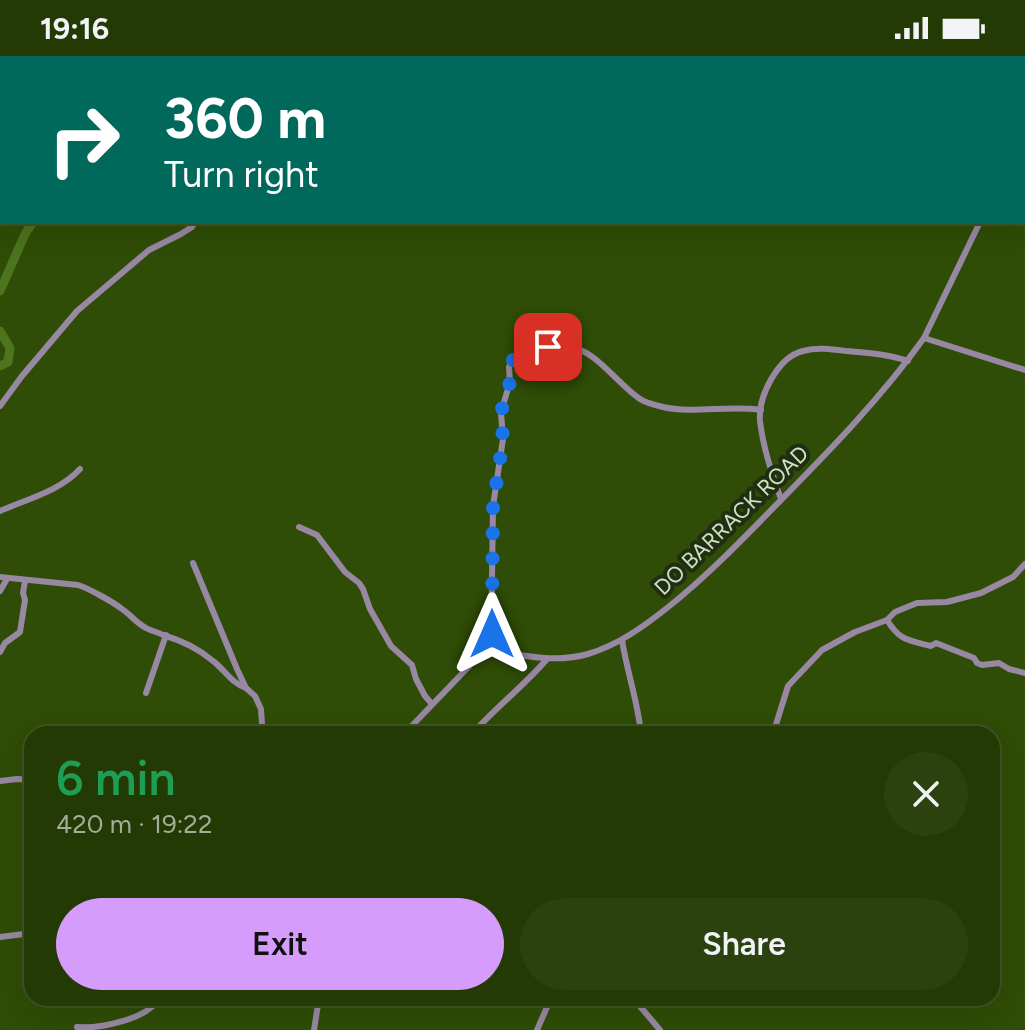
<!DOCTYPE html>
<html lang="en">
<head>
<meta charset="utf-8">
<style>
	:root { --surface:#233a04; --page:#2b410e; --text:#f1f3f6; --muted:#a3ad9a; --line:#405426; --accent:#d59cfb }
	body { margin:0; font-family:Figtree,sans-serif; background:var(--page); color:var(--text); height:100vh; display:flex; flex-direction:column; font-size:30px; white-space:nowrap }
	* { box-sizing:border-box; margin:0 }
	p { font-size:26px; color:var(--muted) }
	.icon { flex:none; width:44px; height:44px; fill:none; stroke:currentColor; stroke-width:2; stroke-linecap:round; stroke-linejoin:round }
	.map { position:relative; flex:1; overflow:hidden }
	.drawer { position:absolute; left:24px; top:670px; width:976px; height:280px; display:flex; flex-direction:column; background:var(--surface); border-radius:24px; box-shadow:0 8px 32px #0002,0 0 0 2px var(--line) }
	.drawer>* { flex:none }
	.banner { position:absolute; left:0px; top:0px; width:1026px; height:168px; box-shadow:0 8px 32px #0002,0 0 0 2px var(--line); background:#00695c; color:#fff; overflow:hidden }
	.pin { position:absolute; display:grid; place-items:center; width:68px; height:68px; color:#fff; margin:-34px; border-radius:16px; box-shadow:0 4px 12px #0006 }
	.me { position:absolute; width:88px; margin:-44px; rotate:0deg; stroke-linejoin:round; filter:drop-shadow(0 0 6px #0008) }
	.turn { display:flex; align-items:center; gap:28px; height:168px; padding:0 32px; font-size:36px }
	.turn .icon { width:104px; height:104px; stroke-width:2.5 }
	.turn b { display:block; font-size:56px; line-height:68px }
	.round { display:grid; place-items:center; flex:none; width:84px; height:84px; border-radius:42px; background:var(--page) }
	.headline { display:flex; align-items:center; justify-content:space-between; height:136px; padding:0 32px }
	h1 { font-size:48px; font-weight:600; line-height:60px; color:#1e9e55 }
	.primary-button { display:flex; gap:16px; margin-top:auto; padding:16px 32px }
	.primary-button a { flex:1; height:92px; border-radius:48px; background:var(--accent); color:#111; font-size:32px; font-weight:600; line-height:92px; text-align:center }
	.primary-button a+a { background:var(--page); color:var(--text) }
	.status { display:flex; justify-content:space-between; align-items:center; height:56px; padding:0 40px; background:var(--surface); direction:ltr }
	.status svg { height:22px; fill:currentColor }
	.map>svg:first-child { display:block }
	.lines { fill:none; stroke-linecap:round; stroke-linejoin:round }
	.river { stroke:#4d741e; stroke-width:9 }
	.street { stroke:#9888a4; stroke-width:6 }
	.route { stroke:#1a73e8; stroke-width:14; stroke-dasharray:0 25.2 }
	.labels { text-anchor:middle; stroke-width:8; stroke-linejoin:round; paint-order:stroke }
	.street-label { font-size:22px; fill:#cfe2c0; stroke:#202e13 }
</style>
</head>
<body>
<div class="status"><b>19:16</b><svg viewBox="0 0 49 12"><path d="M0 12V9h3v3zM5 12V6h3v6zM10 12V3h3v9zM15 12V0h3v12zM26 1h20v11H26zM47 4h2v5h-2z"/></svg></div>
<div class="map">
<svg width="1025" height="974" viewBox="0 0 1025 974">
	<rect width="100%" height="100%" fill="#2f4d06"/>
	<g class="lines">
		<g class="river">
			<polyline points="139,0 139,2"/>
			<polyline points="0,235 25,178 33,166"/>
			<polyline points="0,275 10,292 8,306 0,310"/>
		</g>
		<g class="street">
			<polyline points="258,2 259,0"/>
			<polyline points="1024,37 1025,36"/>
			<polyline points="924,282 980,166"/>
			<polyline points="0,350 22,320 77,255 149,194 181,178 192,171 195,166"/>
			<path d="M781,443C772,419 763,391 760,365C758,340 778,301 803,295C817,291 831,293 846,295C867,297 888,298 908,305"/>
			<path d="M0,455C27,443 60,435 80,413"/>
			<polyline points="299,471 317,479 345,516 359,527 363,533 370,553 391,590 412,609 416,623 425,640 432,648"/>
			<polyline points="193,507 237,613 246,632 255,640 261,653 262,668 267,678"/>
			<path d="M0,521L78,529C88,532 113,546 122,553C130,558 136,567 146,572C151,575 158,576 163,579C180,584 199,593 213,605C225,614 231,627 246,632"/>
			<polyline points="0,535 7,523"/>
			<path d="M887,564C900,585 908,584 931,590L936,587L974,602L977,607L982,609L999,607L1009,613L1025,617"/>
			<path d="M622,584C627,616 638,646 641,678"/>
			<path d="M491,594L493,450L503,383L501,356L510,326L509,311L513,304C530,298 548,288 566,290C595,292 617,328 640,343C646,347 655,349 663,351C693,358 729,349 761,354"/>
			<polyline points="0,596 5,587 20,576 25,544 23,537 25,525"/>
			<polyline points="146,637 166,579"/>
			<path d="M404,678L478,601L491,594C523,600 557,607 588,598C618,589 643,571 667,552C707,520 742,484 778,447C829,395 881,342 924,282L1025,314"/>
			<path d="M472,678C495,652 525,629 547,603"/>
			<polyline points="773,678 788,630 822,594 855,576 887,564 895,556 917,547 947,546 981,537 1013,521 1025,508"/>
			<polyline points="0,725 17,723 32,724"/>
			<polyline points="0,881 32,877"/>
			<polyline points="633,942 660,974"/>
			<path d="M77,971C99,973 149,963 159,942"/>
			<polyline points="314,974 319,942"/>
			<polyline points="537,974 551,942"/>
		</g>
	</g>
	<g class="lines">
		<polyline class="route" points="492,578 493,450 503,383 501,356 510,326 509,311 513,304 548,291"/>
	</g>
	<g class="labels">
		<g class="street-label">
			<text transform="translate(731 464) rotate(-44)" y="8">DO BARRACK ROAD</text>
		</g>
	</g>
</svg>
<div class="pin" style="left:548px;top:291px;background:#d93025"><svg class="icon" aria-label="arrive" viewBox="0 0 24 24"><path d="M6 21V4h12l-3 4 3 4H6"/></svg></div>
<svg class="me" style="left:492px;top:578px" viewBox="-20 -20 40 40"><path d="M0-17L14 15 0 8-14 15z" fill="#1a73e8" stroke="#fff" stroke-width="4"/></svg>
<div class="banner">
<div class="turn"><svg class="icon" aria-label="right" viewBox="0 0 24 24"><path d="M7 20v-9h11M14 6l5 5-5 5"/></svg><div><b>360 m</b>Turn right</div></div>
</div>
<section class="drawer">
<div class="headline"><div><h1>6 min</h1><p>420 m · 19:22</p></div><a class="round"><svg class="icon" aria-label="close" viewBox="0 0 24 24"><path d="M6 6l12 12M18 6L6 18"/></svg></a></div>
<div class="primary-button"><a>Exit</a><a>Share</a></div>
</section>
</div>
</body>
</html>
